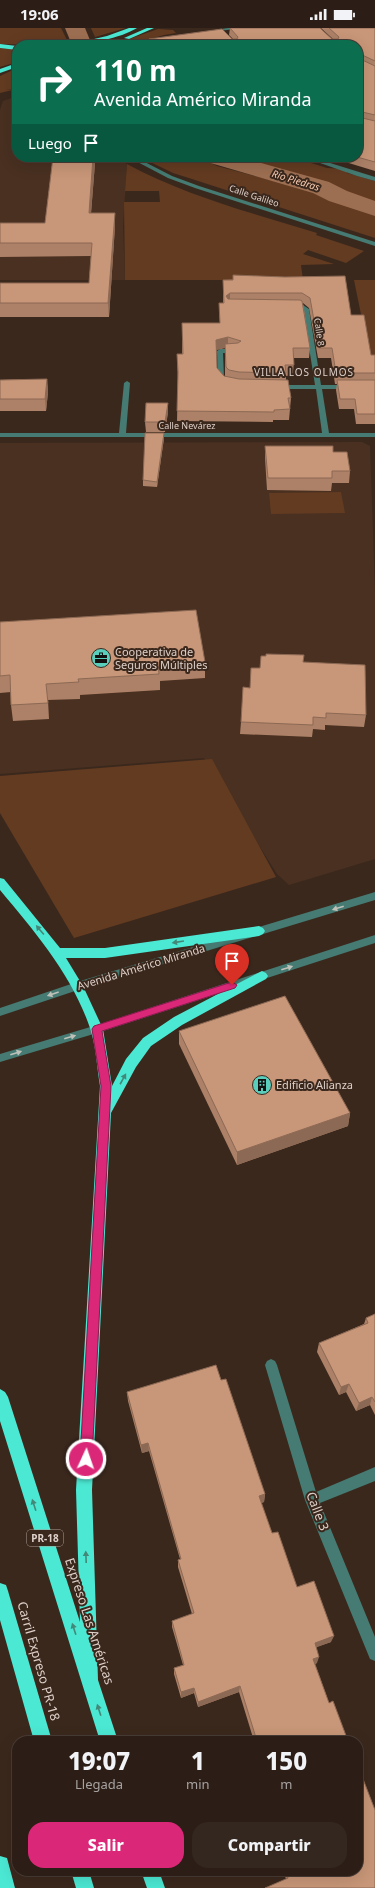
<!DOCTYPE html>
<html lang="es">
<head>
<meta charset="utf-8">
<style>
	:root { --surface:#2c1e16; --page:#34271f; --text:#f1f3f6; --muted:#a6a2a1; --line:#483c35; --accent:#db2777 }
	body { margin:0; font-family:"Noto Sans",sans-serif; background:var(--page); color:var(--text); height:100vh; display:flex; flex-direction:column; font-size:15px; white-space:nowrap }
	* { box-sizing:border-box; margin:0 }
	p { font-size:13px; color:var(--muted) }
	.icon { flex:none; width:22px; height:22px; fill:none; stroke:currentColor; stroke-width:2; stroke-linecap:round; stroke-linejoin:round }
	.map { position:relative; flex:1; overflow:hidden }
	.sheet { position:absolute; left:12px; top:1708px; width:351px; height:140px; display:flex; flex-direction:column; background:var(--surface); border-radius:16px; box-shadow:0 4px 16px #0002,0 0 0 1px var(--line) }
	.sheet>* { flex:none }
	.guide { position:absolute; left:12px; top:12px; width:351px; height:122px; border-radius:16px; box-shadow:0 4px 16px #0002,0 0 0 1px var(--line); background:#0b6e4f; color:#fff; overflow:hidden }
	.pin { position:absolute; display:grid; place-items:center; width:34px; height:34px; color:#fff; margin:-41px -17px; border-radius:50% 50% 50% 0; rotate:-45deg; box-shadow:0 0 4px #0007 }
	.pin .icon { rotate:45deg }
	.me { position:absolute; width:44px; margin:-22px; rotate:3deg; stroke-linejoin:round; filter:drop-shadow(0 0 3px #0008) }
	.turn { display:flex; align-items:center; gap:14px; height:84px; padding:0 16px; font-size:18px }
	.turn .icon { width:52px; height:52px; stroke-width:2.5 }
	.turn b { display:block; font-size:28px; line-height:34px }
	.then { display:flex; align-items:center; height:38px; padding:0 16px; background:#0003; gap:8px; font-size:15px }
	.eta { display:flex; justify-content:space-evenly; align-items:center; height:68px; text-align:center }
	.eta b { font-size:24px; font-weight:800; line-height:28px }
	.primary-button { display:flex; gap:8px; margin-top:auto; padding:8px 16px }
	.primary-button a { flex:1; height:46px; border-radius:16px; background:var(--accent); color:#fff; font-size:16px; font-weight:800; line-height:46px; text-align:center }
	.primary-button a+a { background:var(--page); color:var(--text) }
	.status { display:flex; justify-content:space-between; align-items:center; height:28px; padding:0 20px; background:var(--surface); direction:ltr }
	.status svg { height:11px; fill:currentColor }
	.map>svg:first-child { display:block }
	.built { fill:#493021 }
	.green { fill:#633b21 }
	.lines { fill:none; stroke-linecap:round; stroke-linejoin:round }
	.river { fill:#9d6f52; fill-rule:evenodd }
	.minor { fill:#457b72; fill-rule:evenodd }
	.highway { fill:#4be8d3; fill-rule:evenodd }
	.wall { fill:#ac8167; fill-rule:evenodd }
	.shaded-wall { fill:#8c6954 }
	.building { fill:#c89678; stroke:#8c6954 }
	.oneway { fill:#bfc0b8 }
	.oneway2 { fill:#438878 }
	.route { fill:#db2777; stroke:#8e194d }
	.labels { text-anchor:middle; stroke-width:4; stroke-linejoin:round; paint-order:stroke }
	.far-street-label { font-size:9px; fill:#ded1ca; stroke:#3b281d }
	.far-water-label { font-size:10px; font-style:italic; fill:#f8ccb1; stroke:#3b281d }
	.far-neighbourhood-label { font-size:10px; letter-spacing:1px; fill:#ded1ca; stroke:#3b281d }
	.shield { fill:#3b281d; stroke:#ad9e96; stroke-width:1 }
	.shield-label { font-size:10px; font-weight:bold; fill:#ded1ca }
	.poi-label { font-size:11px; fill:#ded1ca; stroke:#3b281d; text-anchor:start }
	.street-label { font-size:11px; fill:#ded1ca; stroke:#3b281d }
	.near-street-label { font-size:13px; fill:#ded1ca; stroke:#3b281d }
</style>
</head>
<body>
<div class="status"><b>19:06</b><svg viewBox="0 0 49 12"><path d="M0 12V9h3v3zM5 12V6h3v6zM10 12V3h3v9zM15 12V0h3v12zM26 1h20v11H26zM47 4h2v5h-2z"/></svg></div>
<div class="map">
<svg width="375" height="1860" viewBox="0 0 375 1860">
	<rect width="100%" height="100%" fill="#3b281d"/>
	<g class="built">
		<polygon points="17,68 17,129 116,129 127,136 123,198 125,252 0,252 0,82 3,73"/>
		<polygon points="362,414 370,418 375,564 375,831 289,857 277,846 204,730 0,746 0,415"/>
	</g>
	<g class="green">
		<polygon points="0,0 61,0 68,14 42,17 0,16"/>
		<polygon points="91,0 126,0 95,9"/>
		<polygon points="158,1 173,2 176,5 164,7 129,17 112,17"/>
		<polygon points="0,20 17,22 17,34 0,39"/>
		<polygon points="17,40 17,60 6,62 17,61 0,65 0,48"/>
		<path d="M140,129H199L217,138L297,159C315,155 317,164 329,170C343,177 360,181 375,185V210L192,151L173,145Z"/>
		<polygon points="228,129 292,129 327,140 346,141 347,145 375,153 375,179 360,170 323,157 316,159 305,156 302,152 294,149"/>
		<path d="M127,136C186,168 252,185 317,205L316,207L364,223L346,235L308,222L303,226L334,236L301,237L303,252H125L124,174H160L159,163H125Z"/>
		<polygon points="354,252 375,252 375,336 371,335"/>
		<polygon points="341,464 345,485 271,486 269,465"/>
		<polygon points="212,731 276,849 74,910 0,785 0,748"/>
	</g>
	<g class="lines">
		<g class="river">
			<polygon points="65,0 85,0 92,17 72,17"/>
			<polygon points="203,129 240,129 329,154 347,163 375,173 375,188 329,173 313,165 207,134"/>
		</g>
		<g class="minor">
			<polygon points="228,0 244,0 210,4 208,3"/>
			<polygon points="163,9 165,11 143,17 136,17"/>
			<polygon points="128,129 135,129 172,148 199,158 375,214 375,218 195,160 168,150"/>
			<polygon points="303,129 311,129 375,149 375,153 357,148"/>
			<polygon points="290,276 303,277 309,281 321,357 375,357 375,361 322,361 329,405 375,405 375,409 0,409 0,405 119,405 124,355 127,353 130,355 126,405 322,405 316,361 276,361 273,359 276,357 315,357 303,282 300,280 288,279 288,277"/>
			<polygon points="220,321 236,321 239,323 236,325 223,325 224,350 229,356 226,358 218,350 217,323"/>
			<polygon points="375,864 375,872 78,962 0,988 0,980 77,954"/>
			<polygon points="375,907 375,915 97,1005 0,1034 0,1026 97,997"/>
			<polygon points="271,1331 275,1333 277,1337 316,1464 375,1439 375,1453 320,1475 375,1609 375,1633 370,1631 305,1472 265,1337 267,1333"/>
		</g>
		<g class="highway">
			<path d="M129,0H137C121,10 87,17 68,17L107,8Z"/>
			<polygon points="147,0 154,0 129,11 124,10"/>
			<polygon points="0,16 17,18 17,22 0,20"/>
			<polygon points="17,35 17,39 0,45 0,41"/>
			<path d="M0,850L4,851L60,920H105L259,898L263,900L265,903L263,906L259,908L105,930H66L83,958L103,1001L112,1058L126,1031L143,1010L174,989L258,945L262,943L266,945L268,948L266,951L182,997L151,1018L136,1039L111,1085L92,1462L98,1652L118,1713H100L0,1393V1361L5,1364L8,1369L80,1594L76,1462L100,1058C97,1040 96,1018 90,1000C72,947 35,904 0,862Z"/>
			<polygon points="0,1555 6,1557 8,1563 52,1713 34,1713 0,1592"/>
			<polygon points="0,1828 7,1830 15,1860 0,1860"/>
			<polygon points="71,1843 89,1843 94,1860 76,1860"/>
			<polygon points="141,1843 159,1843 165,1860 147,1860"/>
		</g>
	</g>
	<g class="wall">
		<polygon points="230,0 333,11 321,0 375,0 375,143 329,129 358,129 358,17 150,17 149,11 233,11 229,7"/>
		<polygon points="53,129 94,129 95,135 91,185 115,198 109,289 0,289 0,255 89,255 91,228 0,229 0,195 45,195"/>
		<path d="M285,249L351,287L371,327H375V396H356L354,381H339L336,362L337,356H335L331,330H318L309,280L303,275L310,320L309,330H294L293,347L286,348V352L291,370L289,392H273V394L177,393L178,351L177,326H182V295H220L219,275H223V252ZM225,320V349L224,348L217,340L216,322Z"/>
		<polygon points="47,351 48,364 46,383 0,383 0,352"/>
		<polygon points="168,375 168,384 165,404 146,404 145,394"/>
		<polygon points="164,410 157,459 143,458 143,452"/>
		<polygon points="265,418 333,424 350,443 349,455 332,455 331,463 267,462 265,430"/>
		<polygon points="0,594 205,634 205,650 160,653 160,662 80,667 80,671 48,672 49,691 13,693 11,677 11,664 0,665"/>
		<polygon points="303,634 366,687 364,699 325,697 325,702 313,701 312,709 240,706 241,694 250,660 260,640"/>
		<polygon points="179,1003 350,1085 348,1098 237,1137 179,1016"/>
		<polygon points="375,1286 375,1387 370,1377 356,1383 346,1364 339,1367 317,1324 319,1315 364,1296 366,1290"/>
		<polygon points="221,1352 265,1466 264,1474 261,1475 272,1505 297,1559 331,1614 316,1619 317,1635 315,1636 329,1675 348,1713 254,1713 239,1664 198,1679 194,1665 181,1670 174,1646 174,1640 183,1637 172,1599 172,1593 192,1586 178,1539 178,1532 180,1531 149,1423 142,1425 128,1373 127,1364"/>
		<polygon points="283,1843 358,1843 375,1860 286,1851"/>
	</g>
	<g class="shaded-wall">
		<polygon points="93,129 94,129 95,135 90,198 89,185"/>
		<polygon points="115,185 115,198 109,289 108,275"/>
		<polygon points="230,265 230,274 226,268"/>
		<polygon points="228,309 228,319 216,322 216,312"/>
		<polygon points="47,351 48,364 46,383 45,371"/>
		<polygon points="168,375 168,384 165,404 165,394"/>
		<polygon points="164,405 164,410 157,459 157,454"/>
		<polygon points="350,1085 348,1098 237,1137 237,1124"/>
		<polygon points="349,1356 346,1364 339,1367 341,1359"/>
		<polygon points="372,1369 370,1377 356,1383 359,1375"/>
		<polygon points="148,1415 149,1423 142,1425 141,1417"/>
		<polygon points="265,1466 264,1474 258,1476 259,1468"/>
		<polygon points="334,1608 331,1614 312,1621 315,1615"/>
		<polygon points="319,1629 317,1635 311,1637 313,1631"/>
		<polygon points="240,1658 239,1664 198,1679 198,1674"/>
		<polygon points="194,1660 194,1665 181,1670 181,1664"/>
	</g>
	<g class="building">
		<polygon points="230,0 320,0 332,11 338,11 339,9 329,0 375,0 375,33 358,25 358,17 155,17 153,16 156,15 149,11 222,1 232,11 237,11 238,9"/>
		<polygon points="358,30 375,38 375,87 358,83"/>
		<polygon points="358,85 358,89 375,93 375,134 357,129 358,129"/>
		<polygon points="53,129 93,129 89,185 115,185 108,275 0,275 0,255 89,255 92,215 0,215 0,195 45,195"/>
		<polygon points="233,247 285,249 345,248 351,287 364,287 371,327 375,327 375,345 336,345 332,320 319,320 310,270 302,265 230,265 226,268 228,271 300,272 302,273 310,320 293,320 294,337 285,337 286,345 239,344 229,342 226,339 225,316 238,315 241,313 228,309 216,312 217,340 224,348 239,351 288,352 291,370 288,370 290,381 274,382 274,384 177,383 178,344 177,326 183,326 182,295 220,295 219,275 224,275 223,252 233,252"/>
		<polygon points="47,351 45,371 0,371 0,352"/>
		<polygon points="337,352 375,352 375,386 357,386 355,371 340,371"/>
		<polygon points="146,375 168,375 165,394 145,394"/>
		<polygon points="145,405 164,405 157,454 143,452"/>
		<polygon points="265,418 333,418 333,424 347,424 350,443 332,443 332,450 268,450"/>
		<polygon points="196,582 205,634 158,637 159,646 78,651 79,654 46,656 48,675 11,677 10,647 0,648 0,594"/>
		<polygon points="266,626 304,627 303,634 365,637 366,687 326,685 326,690 313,689 313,697 241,694 243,659 250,660 251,640 260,640 261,628 266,628"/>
		<polygon points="285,968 350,1085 237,1124 179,1003"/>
		<polygon points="375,1286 375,1374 372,1369 359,1375 349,1356 341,1359 319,1315 368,1295 366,1290"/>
		<polygon points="216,1337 221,1352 226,1351 265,1466 259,1468 272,1505 278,1504 297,1559 314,1553 334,1608 315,1615 319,1629 313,1631 329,1675 333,1673 348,1713 257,1713 240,1658 198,1674 194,1660 181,1664 174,1640 184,1637 172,1593 194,1585 178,1532 181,1531 148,1415 141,1417 127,1364"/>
		<polygon points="358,1738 375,1782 375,1860 265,1860 288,1850 286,1843 358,1843"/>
	</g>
	<defs><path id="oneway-solid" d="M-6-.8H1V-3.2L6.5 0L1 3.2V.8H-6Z"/></defs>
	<g class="oneway">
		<use href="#oneway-solid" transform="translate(338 880) rotate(163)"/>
		<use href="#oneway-solid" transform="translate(287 940) rotate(-18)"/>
		<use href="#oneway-solid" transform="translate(53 966) rotate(161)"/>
		<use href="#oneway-solid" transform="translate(70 1009) rotate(-16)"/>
		<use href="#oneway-solid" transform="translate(16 1025) rotate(-18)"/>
	</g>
	<g class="oneway2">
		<use href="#oneway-solid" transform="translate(40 902) rotate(-130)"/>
		<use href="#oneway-solid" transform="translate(178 914) rotate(171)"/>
		<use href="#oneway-solid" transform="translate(123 1051) rotate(-61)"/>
		<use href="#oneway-solid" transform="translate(34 1477) rotate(-108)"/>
		<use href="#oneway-solid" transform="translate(86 1529) rotate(-92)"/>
		<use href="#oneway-solid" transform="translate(74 1601) rotate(-108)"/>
		<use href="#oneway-solid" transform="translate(99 1682) rotate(-108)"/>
	</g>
	<polygon class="route" points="232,954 237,957 235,960 102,1003 111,1058 92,1431 90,1435 86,1437 81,1435 80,1431 101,1058 92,1001 94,998"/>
	<defs>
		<g id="office-disc" transform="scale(1)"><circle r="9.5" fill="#5acebd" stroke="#3b281d"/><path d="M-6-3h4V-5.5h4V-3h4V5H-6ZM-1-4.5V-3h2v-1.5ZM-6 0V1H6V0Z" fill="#111"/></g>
		<g id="building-disc" transform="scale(1)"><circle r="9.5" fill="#5acebd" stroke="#3b281d"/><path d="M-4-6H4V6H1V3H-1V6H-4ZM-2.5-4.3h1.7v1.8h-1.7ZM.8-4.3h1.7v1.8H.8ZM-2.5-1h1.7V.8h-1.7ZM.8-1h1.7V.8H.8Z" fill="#111"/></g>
	</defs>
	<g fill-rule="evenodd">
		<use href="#office-disc" x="101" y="630"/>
		<use href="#building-disc" x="262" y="1057"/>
	</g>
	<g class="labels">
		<g class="far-street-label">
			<text transform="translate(254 168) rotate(18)" y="3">Calle Galileo</text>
			<text transform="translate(319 304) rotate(82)" y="3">Calle 8</text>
			<text x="187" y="401">Calle Nevárez</text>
		</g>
		<g class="far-water-label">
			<text transform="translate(296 152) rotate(17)" y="4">Río Piedras</text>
		</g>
		<g class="far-neighbourhood-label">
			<text x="304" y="348">VILLA LOS OLMOS</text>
		</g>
		<rect class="shield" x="27" y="1502" width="36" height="16" rx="3"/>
		<g class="shield-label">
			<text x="45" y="1514">PR-18</text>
		</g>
		<g class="poi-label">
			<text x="115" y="628">Cooperativa de<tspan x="115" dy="13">Seguros Múltiples</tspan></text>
			<text x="276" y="1061">Edificio Alianza</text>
		</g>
		<g class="street-label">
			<text transform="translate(141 939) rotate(-17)" y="4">Avenida Américo Miranda</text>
		</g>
		<g class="near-street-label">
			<text transform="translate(318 1483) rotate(69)" y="5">Calle 3</text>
			<text transform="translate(90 1593) rotate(72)" y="5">Expreso Las Américas</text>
			<text transform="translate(39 1633) rotate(74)" y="5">Carril Expreso PR-18</text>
		</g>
	</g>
</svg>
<div class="pin" style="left:232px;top:957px;background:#d93025"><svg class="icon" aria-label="arrive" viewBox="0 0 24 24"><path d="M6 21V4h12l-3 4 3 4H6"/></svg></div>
<svg class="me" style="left:86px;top:1431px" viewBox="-20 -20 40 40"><circle r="17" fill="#db2777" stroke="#fff" stroke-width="3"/><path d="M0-11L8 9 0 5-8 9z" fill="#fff"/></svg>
<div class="guide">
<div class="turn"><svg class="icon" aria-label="right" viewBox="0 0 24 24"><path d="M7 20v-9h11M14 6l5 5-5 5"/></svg><div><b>110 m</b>Avenida Américo Miranda</div></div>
<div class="then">Luego<svg class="icon" aria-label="arrive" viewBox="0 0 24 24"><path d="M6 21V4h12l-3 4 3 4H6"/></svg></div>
</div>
<section class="sheet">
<div class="eta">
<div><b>19:07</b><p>Llegada</p></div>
<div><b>1</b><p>min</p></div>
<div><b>150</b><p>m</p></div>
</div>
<div class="primary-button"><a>Salir</a><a>Compartir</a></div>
</section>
</div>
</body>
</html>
